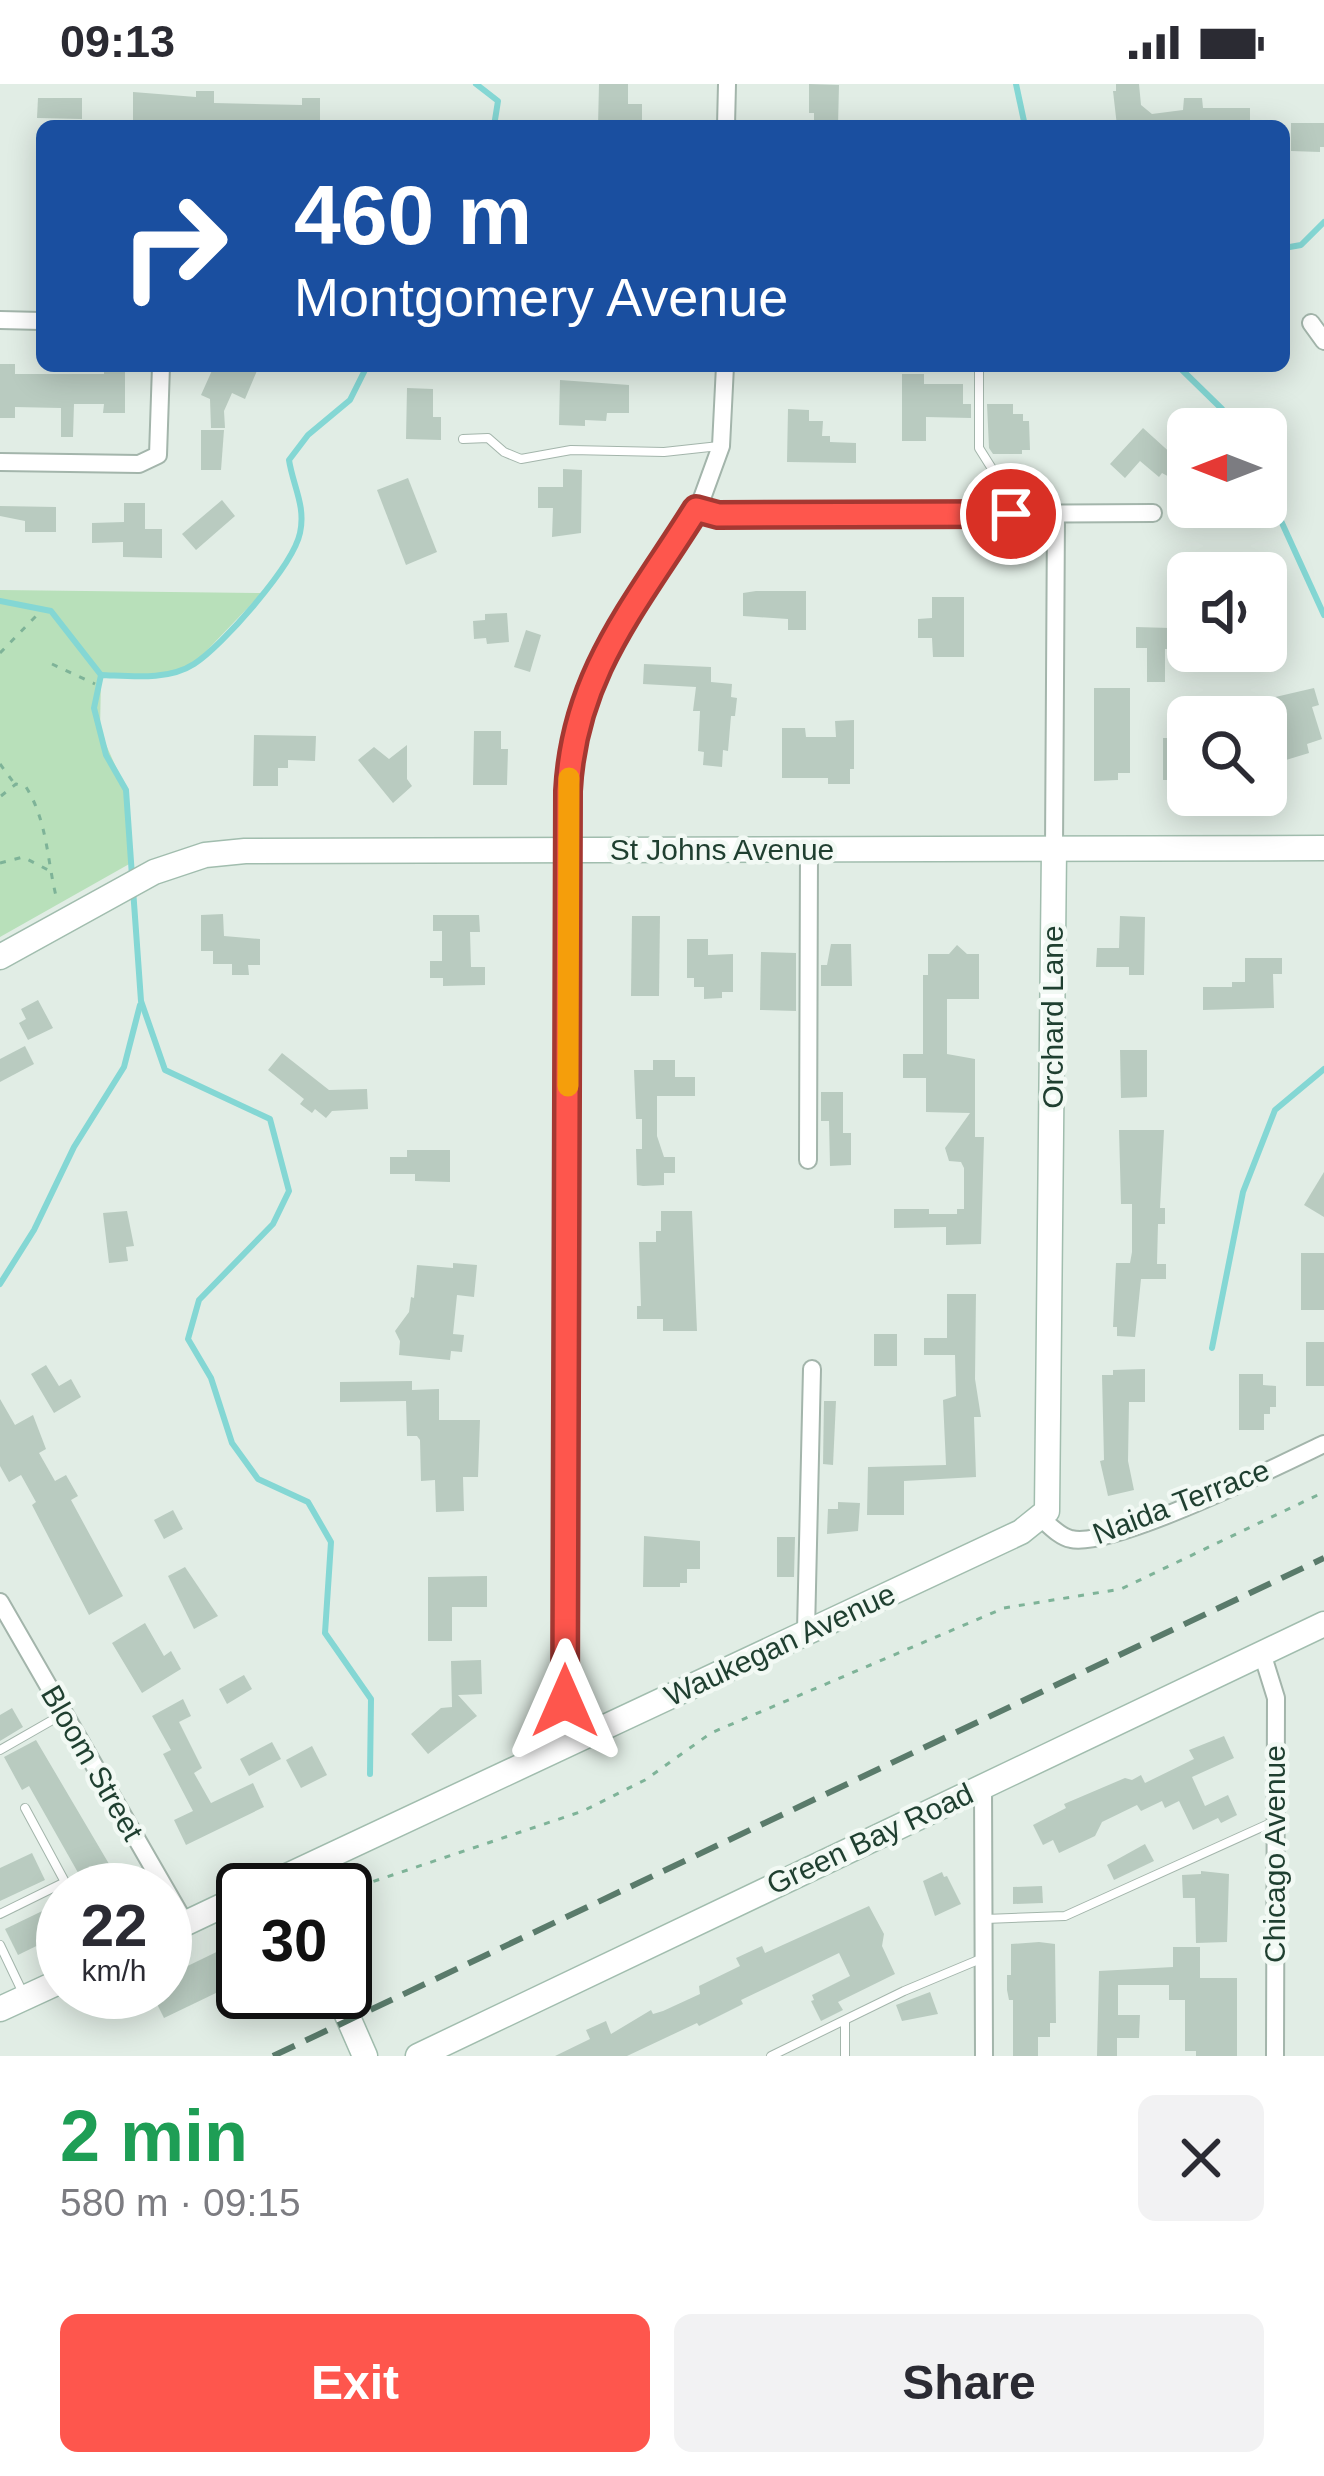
<!DOCTYPE html>
<html lang="en">
<head>
<meta charset="utf-8">
<style>
	:root { --surface:#fff; --page:#f2f2f3; --text:#2b2b33; --muted:#7c7c81; --accent:#fe564d }
	body { margin:0; font-family:Helvetica,sans-serif; background:var(--page); color:var(--text); height:100vh; display:flex; flex-direction:column; font-size:45px; white-space:nowrap }
	* { box-sizing:border-box; margin:0 }
	p { font-size:39px; color:var(--muted) }
	.icon { flex:none; width:66px; height:66px; fill:none; stroke:currentColor; stroke-width:2; stroke-linecap:round; stroke-linejoin:round }
	.map { position:relative; height:1972px; overflow:hidden }
	.drawer { display:flex; flex-direction:column; background:var(--surface); flex:1 }
	.drawer>* { flex:none }
	.banner { position:absolute; left:36px; top:36px; width:1254px; height:252px; border-radius:18px; box-shadow:0 6px 30px #0003; background:#1a4fa0; color:#fff; overflow:hidden }
	.needle { width:78px; rotate:270deg }
	.tools { position:absolute; left:1167px; top:324px; display:grid; gap:24px }
	.tools a { display:grid; place-items:center; width:120px; height:120px; border-radius:18px; background:var(--surface); box-shadow:0 6px 30px #0003; font-size:60px }
	.speed { position:absolute; left:36px; top:1779px; display:flex; gap:24px; font-size:60px; font-weight:700; text-align:center }
	.speed>* { display:grid; place-content:center; width:156px; height:156px; border-radius:50%; background:var(--surface); box-shadow:0 6px 30px #0003; line-height:1 }
	.speed small { font-size:30px; font-weight:400 }
	.speed .limit { border:6px solid #111; border-radius:18px; background:#fff; color:#111 }
	.pin { position:absolute; display:grid; place-items:center; width:102px; height:102px; color:#fff; margin:-51px; border:6px solid #fff; border-radius:50%; box-shadow:0 3px 12px #0007 }
	.me { position:absolute; width:132px; margin:-66px; rotate:0deg; stroke-linejoin:round; filter:drop-shadow(0 0 9px #0008) }
	.turn { display:flex; align-items:center; gap:42px; height:252px; padding:0 60px; font-size:54px }
	.turn .icon { width:156px; height:156px; stroke-width:2.5 }
	.turn b { display:block; font-size:84px; line-height:102px }
	.round { display:grid; place-items:center; flex:none; width:126px; height:126px; border-radius:18px; background:var(--page) }
	.head { display:flex; align-items:center; justify-content:space-between; height:204px; padding:0 60px }
	h1 { font-size:72px; font-weight:800; line-height:90px; color:#1e9e55 }
	.action { display:flex; gap:24px; margin-top:auto; padding:24px 60px }
	.action a { flex:1; height:138px; border-radius:18px; background:var(--accent); color:#fff; font-size:48px; font-weight:800; line-height:138px; text-align:center }
	.action a+a { background:var(--page); color:var(--text) }
	.status { display:flex; justify-content:space-between; align-items:center; height:84px; padding:0 60px; background:var(--surface); direction:ltr }
	.status svg { height:33px; fill:currentColor }
	.map>svg:first-child { display:block }
	.green { fill:#b8e0ba }
	.lines { fill:none; stroke-linecap:round; stroke-linejoin:round }
	.stream { stroke:#84d7d4; stroke-width:6 }
	.building { fill:#b9cbc0 }
	.lane-casing { stroke:#a3b5ab; stroke-width:10 }
	.street-casing { stroke:#a3b5ab; stroke-width:20 }
	.secondary-casing { stroke:#a1bdae; stroke-width:27 }
	.path { stroke:#7eb398; stroke-width:3; stroke-dasharray:6 9; stroke-linecap:butt }
	.lane { stroke:#fff; stroke-width:8 }
	.street { stroke:#fff; stroke-width:16 }
	.secondary { stroke:#fff; stroke-width:24 }
	.rail { stroke:#5a7b6b; stroke-width:6; stroke-dasharray:24 12; stroke-linecap:butt }
	.route-casing { stroke:#a53832; stroke-width:30 }
	.route { stroke:#fe564d; stroke-width:21 }
	.slow { stroke:#f59e0b; stroke-width:21 }
	.labels { text-anchor:middle; stroke-width:9; stroke-linejoin:round; paint-order:stroke }
	.street-label { font-size:30px; fill:#1f3f30; stroke:#f2f9f4 }
</style>
</head>
<body>
<div class="status"><b>09:13</b><svg viewBox="0 0 49 12"><path d="M0 12V9h3v3zM5 12V6h3v6zM10 12V3h3v9zM15 12V0h3v12zM26 1h20v11H26zM47 4h2v5h-2z"/></svg></div>
<div class="map">
<svg width="1324" height="1972" viewBox="0 0 1324 1972">
	<rect width="100%" height="100%" fill="#e1ede5"/>
	<polygon class="green" points="0,506 262,509 192,582 150,593 101,592 100,647 126,706 131,779 0,853"/>
	<g class="lines">
		<g class="stream">
			<polyline points="476,0 498,17 494,42"/>
			<polyline points="1016,0 1025,42"/>
			<polyline points="1284,164 1301,161 1324,138"/>
			<polyline points="1178,282 1222,325 1233,345"/>
			<polyline points="1266,404 1324,531"/>
			<polyline points="0,517 51,527 101,591"/>
			<path d="M132,792L126,706L106,671L94,624L101,591C130,592 168,597 194,580C222,562 293,482 300,449C306,422 293,402 289,376L308,351L350,316L367,282"/>
			<polyline points="133,805 141,917 165,986 270,1035 289,1107 273,1140 199,1216 188,1255 211,1294 232,1359 258,1395 308,1418 331,1458 325,1549 371,1615 370,1690"/>
			<polyline points="0,1200 34,1146 74,1063 124,983 140,921"/>
			<polyline points="1212,1264 1243,1108 1275,1026 1324,985"/>
		</g>
	</g>
	<g class="building">
		<polygon points="599,0 628,0 628,20 642,20 642,42 598,42"/>
		<polygon points="809,0 839,1 838,42 814,42 814,29 809,29"/>
		<polygon points="1116,0 1139,0 1141,21 1152,30 1183,26 1184,14 1202,14 1203,24 1250,24 1250,42 1117,42 1113,7 1116,7"/>
		<polygon points="196,7 214,7 214,19 302,21 302,14 320,14 320,42 133,42 133,8 196,13"/>
		<polygon points="38,14 82,14 82,35 37,34"/>
		<polygon points="1291,39 1324,39 1324,63 1320,63 1320,68 1291,67"/>
		<polygon points="0,280 15,280 15,290 104,290 104,282 125,282 125,329 103,329 104,320 74,320 73,353 61,353 61,324 15,323 15,334 0,334"/>
		<polygon points="214,282 259,282 245,315 232,309 224,327 225,344 211,344 210,315 201,311"/>
		<polygon points="902,290 924,290 924,300 963,300 963,320 971,320 971,334 926,333 926,357 902,357"/>
		<polygon points="560,296 629,301 629,329 607,329 606,337 585,336 585,342 559,341"/>
		<polygon points="407,304 433,305 433,333 441,333 441,356 406,355"/>
		<polygon points="987,320 1013,320 1013,330 1023,330 1023,337 1029,337 1030,366 1022,366 1022,370 993,370 989,364"/>
		<polygon points="788,325 809,326 809,337 823,337 822,352 830,352 830,358 856,359 856,379 787,378"/>
		<polygon points="1143,344 1185,382 1173,395 1162,389 1159,393 1140,377 1125,394 1110,380"/>
		<polygon points="201,346 224,346 221,386 201,386"/>
		<polygon points="563,385 582,386 581,449 552,453 553,424 538,424 538,403 563,403"/>
		<polygon points="408,394 437,468 406,481 377,406"/>
		<polygon points="222,416 235,432 196,466 182,450"/>
		<polygon points="124,419 145,419 145,445 162,445 162,474 123,473 123,458 92,459 92,439 124,438"/>
		<polygon points="0,422 56,423 56,448 25,448 25,437 0,432"/>
		<rect x="1168" y="491" width="20" height="42"/>
		<polygon points="756,507 806,507 806,546 788,546 788,535 743,532 743,509"/>
		<polygon points="932,513 964,513 964,573 933,573 932,554 918,554 918,535 932,534"/>
		<polygon points="507,529 509,558 487,560 486,554 474,555 473,537 485,536 485,530"/>
		<polygon points="1136,543 1170,544 1170,565 1165,565 1165,598 1147,598 1147,564 1136,564"/>
		<polygon points="526,546 541,551 530,588 514,583"/>
		<polygon points="644,580 711,583 711,598 732,600 731,613 737,614 735,632 731,632 728,667 723,666 722,683 703,681 704,668 698,667 700,627 693,627 696,603 643,600"/>
		<polygon points="1094,604 1130,604 1130,689 1118,689 1118,696 1094,697"/>
		<polygon points="1314,604 1319,621 1312,623 1322,655 1307,660 1309,669 1286,676 1275,641 1266,644 1266,633 1240,633 1269,620 1267,615"/>
		<polygon points="854,636 854,685 850,685 850,700 828,700 828,694 782,694 782,644 805,644 806,653 836,653 835,637"/>
		<polygon points="474,647 501,647 501,665 508,665 507,701 473,701"/>
		<polygon points="254,651 316,652 315,677 288,676 288,684 278,684 278,702 253,702"/>
		<rect x="1163" y="654" width="25" height="42"/>
		<polygon points="407,661 407,695 412,702 393,719 358,676 374,663 389,675"/>
		<polygon points="223,830 224,852 260,855 260,881 248,881 249,891 232,891 232,880 213,880 213,867 201,867 201,831"/>
		<polygon points="433,831 479,831 480,848 470,848 471,883 485,883 485,901 443,902 443,894 430,894 430,877 442,877 442,847 433,847"/>
		<polygon points="632,832 660,832 659,912 631,912"/>
		<polygon points="1120,832 1145,833 1144,891 1129,891 1129,883 1096,883 1097,864 1119,864"/>
		<polygon points="687,855 708,855 708,871 733,870 733,908 722,908 722,914 704,915 704,903 694,903 694,894 687,894"/>
		<polygon points="831,860 851,860 852,902 821,902 821,881 827,881"/>
		<polygon points="957,861 967,870 979,870 979,915 947,915 947,970 975,975 975,1053 984,1053 981,1160 946,1161 946,1143 894,1144 894,1125 929,1125 929,1130 957,1130 957,1125 964,1125 964,1084 961,1078 949,1077 945,1064 970,1029 926,1028 926,994 903,994 903,970 923,970 923,891 928,891 928,870 949,870"/>
		<polygon points="761,868 796,869 796,927 760,926"/>
		<polygon points="1245,874 1282,874 1282,890 1273,890 1274,924 1203,926 1203,903 1232,903 1232,898 1245,898"/>
		<polygon points="38,916 53,944 28,956 19,939 26,935 21,925"/>
		<polygon points="25,962 34,980 0,998 0,975"/>
		<polygon points="1120,966 1147,966 1147,1013 1121,1014"/>
		<polygon points="282,969 329,1006 367,1005 368,1025 332,1027 326,1034 315,1025 312,1029 300,1020 304,1015 268,986"/>
		<polygon points="653,976 675,976 675,993 695,993 695,1012 657,1012 657,1052 664,1073 675,1073 675,1089 664,1089 664,1101 643,1102 637,1101 636,1065 642,1065 642,1035 636,1035 634,986 653,986"/>
		<polygon points="821,1008 843,1008 843,1049 851,1049 851,1081 830,1082 829,1037 821,1037"/>
		<polygon points="1119,1046 1164,1046 1160,1124 1165,1124 1165,1140 1158,1140 1157,1180 1166,1180 1166,1195 1141,1195 1135,1253 1117,1252 1117,1243 1113,1243 1116,1179 1130,1179 1132,1168 1132,1120 1121,1120"/>
		<polygon points="407,1066 450,1066 450,1098 415,1097 415,1090 390,1090 390,1073 407,1073"/>
		<polygon points="1324,1088 1324,1133 1304,1121"/>
		<polygon points="127,1127 134,1162 126,1163 128,1177 109,1179 103,1129"/>
		<polygon points="661,1127 692,1127 697,1247 663,1247 663,1235 637,1235 637,1222 641,1222 639,1158 656,1158 656,1147 661,1147"/>
		<rect x="1301" y="1169" width="23" height="57"/>
		<polygon points="453,1179 477,1181 474,1213 457,1211 453,1250 464,1251 462,1268 451,1267 450,1276 399,1271 400,1257 395,1247 409,1228 411,1213 414,1214 417,1181 453,1184"/>
		<polygon points="947,1210 976,1210 975,1295 981,1333 974,1333 976,1393 904,1397 904,1431 867,1431 868,1383 946,1381 943,1316 956,1312 955,1271 924,1271 924,1254 947,1254"/>
		<rect x="874" y="1250" width="23" height="32"/>
		<rect x="1306" y="1258" width="18" height="44"/>
		<polygon points="46,1281 59,1302 71,1295 81,1313 54,1329 31,1290"/>
		<polygon points="1145,1285 1145,1318 1129,1318 1128,1377 1134,1406 1108,1412 1100,1377 1104,1376 1102,1291 1113,1291 1113,1286"/>
		<polygon points="1239,1290 1263,1290 1263,1301 1276,1302 1276,1323 1270,1323 1270,1330 1264,1330 1264,1346 1239,1346"/>
		<polygon points="412,1297 412,1306 439,1305 439,1336 480,1336 478,1393 463,1393 464,1427 436,1428 435,1396 421,1397 420,1356 417,1352 407,1352 406,1317 340,1318 340,1298"/>
		<polygon points="0,1315 15,1341 33,1331 46,1365 39,1369 55,1397 66,1391 78,1412 71,1416 123,1512 89,1531 32,1421 36,1418 21,1391 9,1398 0,1382"/>
		<polygon points="824,1317 836,1317 833,1381 823,1380"/>
		<polygon points="838,1418 860,1419 858,1447 827,1450 828,1425 838,1425"/>
		<polygon points="173,1426 183,1445 164,1455 154,1436"/>
		<polygon points="644,1452 700,1457 700,1485 687,1485 687,1499 680,1499 680,1503 643,1503"/>
		<polygon points="777,1453 795,1453 794,1493 777,1493"/>
		<polygon points="185,1483 218,1532 194,1545 168,1492"/>
		<polygon points="487,1492 487,1523 452,1523 452,1557 428,1557 428,1493"/>
		<polygon points="145,1539 164,1572 171,1567 181,1585 142,1609 112,1559"/>
		<polygon points="481,1576 482,1610 458,1611 477,1632 428,1670 411,1650 441,1624 452,1623 451,1577"/>
		<polygon points="244,1591 252,1605 227,1620 219,1605"/>
		<polygon points="183,1615 191,1632 179,1638 202,1684 194,1689 211,1719 253,1699 264,1723 186,1761 174,1736 193,1727 163,1670 171,1666 152,1632"/>
		<polygon points="12,1624 23,1643 0,1657 0,1631"/>
		<polygon points="1224,1652 1234,1674 1192,1693 1205,1722 1228,1711 1237,1731 1221,1739 1218,1734 1193,1746 1179,1717 1165,1724 1162,1717 1141,1727 1137,1721 1102,1738 1095,1752 1059,1769 1053,1756 1043,1761 1033,1741 1066,1724 1064,1720 1125,1694 1132,1696 1141,1691 1145,1699 1194,1675 1189,1666"/>
		<polygon points="36,1656 112,1785 85,1801 29,1702 22,1706 4,1673"/>
		<polygon points="272,1658 281,1675 249,1692 240,1675"/>
		<polygon points="312,1662 327,1691 301,1704 286,1676"/>
		<polygon points="1145,1760 1154,1777 1114,1796 1107,1781"/>
		<polygon points="32,1769 45,1796 0,1817 0,1784"/>
		<polygon points="1201,1787 1229,1790 1227,1858 1196,1859 1195,1814 1183,1814 1182,1791 1201,1790"/>
		<polygon points="942,1788 944,1793 947,1792 961,1820 935,1832 923,1797"/>
		<polygon points="1042,1802 1043,1819 1013,1820 1013,1803"/>
		<polygon points="63,1817 63,1849 18,1871 5,1845"/>
		<polygon points="869,1822 884,1850 882,1862 895,1890 838,1918 843,1926 821,1937 811,1917 814,1916 812,1911 850,1892 839,1869 741,1916 743,1920 699,1942 697,1939 627,1972 555,1972 590,1955 586,1946 606,1937 611,1950 651,1926 653,1930 663,1927 700,1910 699,1902 740,1882 736,1874 762,1862 765,1869"/>
		<polygon points="237,1858 243,1870 243,1896 164,1934 151,1908 165,1908 165,1893"/>
		<polygon points="1039,1858 1055,1860 1056,1939 1050,1939 1050,1953 1038,1953 1038,1972 1013,1972 1013,1916 1009,1916 1007,1906 1007,1891 1011,1891 1011,1860"/>
		<polygon points="1173,1863 1200,1863 1200,1894 1237,1894 1237,1972 1196,1972 1196,1967 1185,1967 1185,1916 1169,1916 1169,1901 1118,1901 1118,1931 1140,1931 1139,1954 1117,1954 1117,1972 1097,1972 1099,1887 1173,1883"/>
		<polygon points="930,1908 938,1930 902,1937 896,1921"/>
	</g>
	<g class="lines">
		<g class="lane-casing">
			<g id="lane">
				<polyline points="979,282 979,364 1006,407 1011,428"/>
				<polyline points="463,355 488,354 504,368 521,375 571,366 664,368 719,362"/>
				<polyline points="0,1666 63,1630"/>
				<polyline points="0,1830 65,1798 25,1724"/>
				<polyline points="985,1835 1065,1832 1273,1738"/>
				<polyline points="0,1861 22,1907"/>
				<polyline points="771,1972 904,1907 983,1874"/>
				<polyline points="845,1972 845,1938"/>
			</g>
		</g>
		<g class="street-casing">
			<g id="street">
				<polyline points="726,42 727,0"/>
				<polyline points="0,236 42,237"/>
				<polyline points="1311,239 1324,257"/>
				<polyline points="0,378 139,380 158,371 161,282"/>
				<polyline points="696,425 718,431 1153,429"/>
				<polyline points="1054,765 1056,430"/>
				<polyline points="808,1076 809,766"/>
				<path d="M1041,1434C1050,1442 1060,1453 1071,1455C1111,1465 1280,1381 1324,1360"/>
				<polyline points="0,1518 185,1839"/>
				<polyline points="806,1547 812,1285"/>
				<polyline points="1262,1569 1276,1614 1275,1972"/>
				<polyline points="565,1660 570,669 579,628 606,567 701,417 721,362 725,282"/>
				<polyline points="983,1702 984,1972"/>
			</g>
		</g>
		<g class="secondary-casing">
			<g id="secondary">
				<polyline points="0,873 154,788 205,771 245,767 1324,764"/>
				<polyline points="257,1806 1021,1448 1047,1427 1054,765"/>
				<polyline points="165,1849 243,1812"/>
				<polyline points="337,1908 365,1972"/>
				<polyline points="0,1925 63,1896"/>
				<polyline points="418,1972 1324,1540"/>
			</g>
		</g>
		<g class="path">
			<polyline points="0,569 37,531"/>
			<polyline points="52,580 95,600"/>
			<polyline points="0,680 14,699"/>
			<path d="M1,712L16,700L26,703C48,738 47,778 57,816"/>
			<polyline points="0,779 23,773 50,787"/>
			<polyline points="345,1807 583,1727 645,1696 711,1649 1004,1524 1121,1505 1324,1408"/>
		</g>
		<use href="#lane" class="lane"/>
		<use href="#street" class="street"/>
		<use href="#secondary" class="secondary"/>
		<polyline class="rail" points="273,1972 1324,1474"/>
	</g>
	<g class="lines">
		<g class="route-casing">
			<path id="route" d="M565,1617L568,707C574,590 636,521 696,425L718,431L1011,430"/>
		</g>
		<use href="#route" class="route"/>
		<polyline class="slow" points="568,1002 569,694"/>
	</g>
	<g class="labels">
		<g class="street-label">
			<text x="722" y="776">St Johns Avenue</text>
			<text transform="translate(1053 933) rotate(-90)" y="10">Orchard Lane</text>
			<text transform="translate(1181 1418) rotate(-21)" y="10">Naida Terrace</text>
			<text transform="translate(780 1561) rotate(-25)" y="10">Waukegan Avenue</text>
			<text transform="translate(92 1679) rotate(60)" y="10">Bloom Street</text>
			<text transform="translate(870 1755) rotate(-25)" y="10">Green Bay Road</text>
			<text transform="translate(1275 1770) rotate(-90)" y="10">Chicago Avenue</text>
		</g>
	</g>
</svg>
<div class="tools">
<a><svg class="needle" viewBox="-14 -14 28 28"><path d="M0-13l5 13h-10z" fill="#e53935"/><path d="M0 13l5-13h-10z" fill="#7c7c81"/></svg></a>
<a><svg class="icon" aria-label="sound" viewBox="0 0 24 24"><path d="M4 9h4l5-4v14l-5-4H4zM17 9q2 3 0 6"/></svg></a>
<a><svg class="icon" aria-label="search" viewBox="0 0 24 24"><circle cx="10" cy="10" r="6"/><path d="M15 15l6 6"/></svg></a>
</div>
<div class="speed"><div>22<small>km/h</small></div><div class="limit">30</div></div>
<div class="pin" style="left:1011px;top:430px;background:#d93025"><svg class="icon" aria-label="arrive" viewBox="0 0 24 24"><path d="M6 21V4h12l-3 4 3 4H6"/></svg></div>
<svg class="me" style="left:565px;top:1617px" viewBox="-20 -20 40 40"><path d="M0-17L14 15 0 8-14 15z" fill="#fe564d" stroke="#fff" stroke-width="4"/></svg>
<div class="banner">
<div class="turn"><svg class="icon" aria-label="right" viewBox="0 0 24 24"><path d="M7 20v-9h11M14 6l5 5-5 5"/></svg><div><b>460 m</b>Montgomery Avenue</div></div>
</div>
</div>
<section class="drawer">
<div class="head"><div><h1>2 min</h1><p>580 m · 09:15</p></div><a class="round"><svg class="icon" aria-label="close" viewBox="0 0 24 24"><path d="M6 6l12 12M18 6L6 18"/></svg></a></div>
<div class="action"><a>Exit</a><a>Share</a></div>
</section>
</body>
</html>
